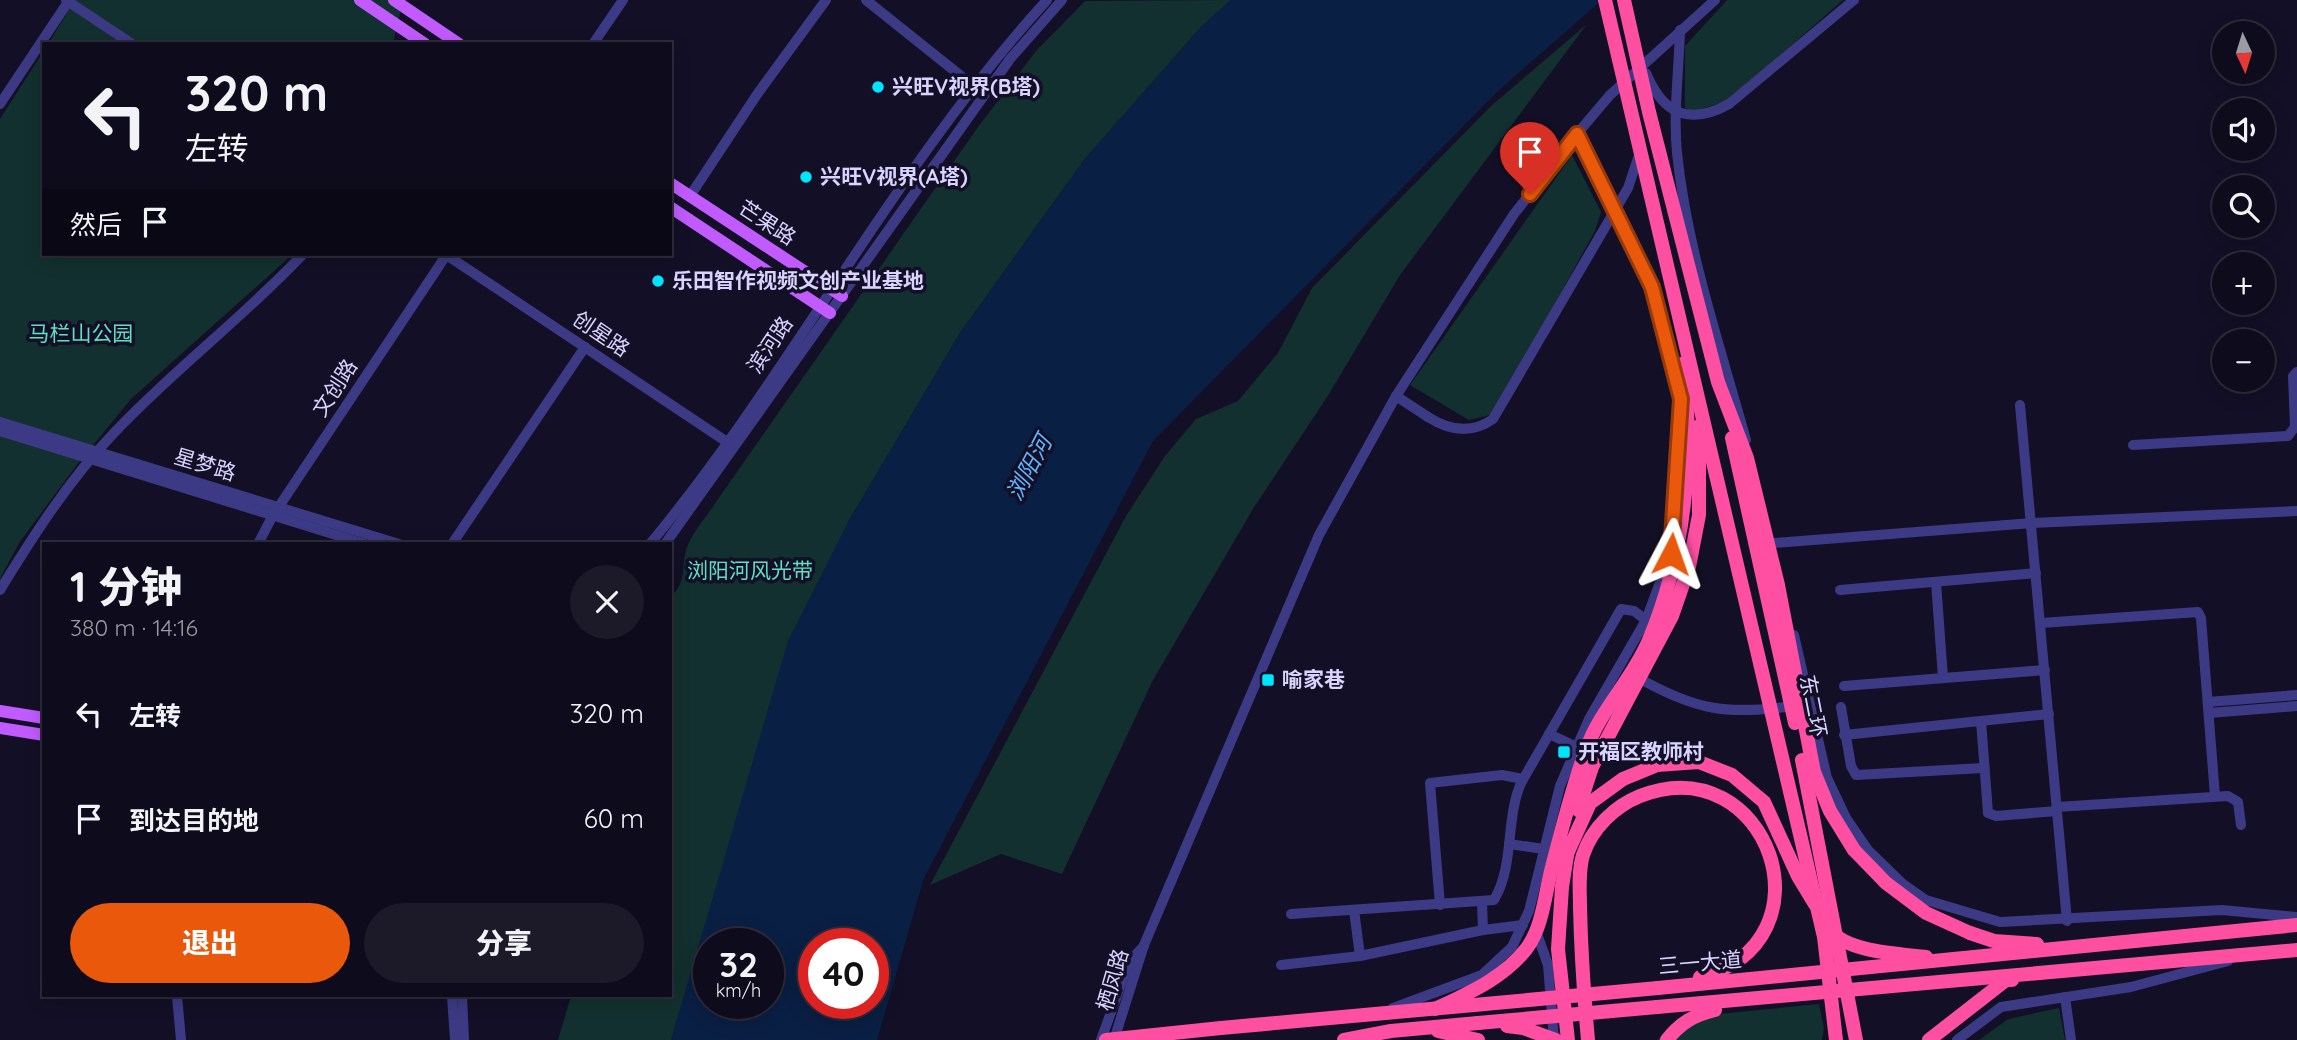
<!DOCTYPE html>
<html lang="zh">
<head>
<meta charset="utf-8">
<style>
	:root { --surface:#0e0b1c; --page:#1c1929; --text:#f1f3f6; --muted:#9b9ba3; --line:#2e2b3b; --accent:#ea580c }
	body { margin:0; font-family:Quicksand,"Noto Sans SC",sans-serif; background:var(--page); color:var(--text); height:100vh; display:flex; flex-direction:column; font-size:26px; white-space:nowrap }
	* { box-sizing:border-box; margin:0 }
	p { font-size:23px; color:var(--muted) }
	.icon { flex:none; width:38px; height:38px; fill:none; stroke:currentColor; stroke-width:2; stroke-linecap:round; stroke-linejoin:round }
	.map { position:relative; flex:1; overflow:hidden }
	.sheet { position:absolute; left:42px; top:542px; width:630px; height:455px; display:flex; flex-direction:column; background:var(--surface); border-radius:0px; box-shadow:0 4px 18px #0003,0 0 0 2px var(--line) }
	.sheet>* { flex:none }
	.top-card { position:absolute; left:42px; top:42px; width:630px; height:214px; border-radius:0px; box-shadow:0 4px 18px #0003,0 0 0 2px var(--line); background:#0e0b1c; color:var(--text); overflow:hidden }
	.needle { width:46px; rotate:176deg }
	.fabs { position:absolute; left:2212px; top:21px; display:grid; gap:14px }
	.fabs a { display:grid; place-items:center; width:63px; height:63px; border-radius:50%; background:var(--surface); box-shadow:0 4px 18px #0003,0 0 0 2px var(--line); font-size:35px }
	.speed { position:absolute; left:693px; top:928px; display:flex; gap:14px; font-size:35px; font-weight:700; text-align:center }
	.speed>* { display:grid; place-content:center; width:91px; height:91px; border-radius:50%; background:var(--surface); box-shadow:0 4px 18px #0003,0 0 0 2px var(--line); line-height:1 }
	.speed small { font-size:18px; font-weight:400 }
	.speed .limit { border:10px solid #d22; background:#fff; color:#111 }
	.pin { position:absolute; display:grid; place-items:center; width:60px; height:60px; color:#fff; margin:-72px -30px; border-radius:50% 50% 50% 0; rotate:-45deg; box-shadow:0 0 7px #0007 }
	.pin .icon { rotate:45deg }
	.me { position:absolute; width:77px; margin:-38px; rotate:4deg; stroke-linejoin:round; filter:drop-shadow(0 0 5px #0008) }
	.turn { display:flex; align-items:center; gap:24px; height:147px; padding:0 28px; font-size:32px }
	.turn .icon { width:91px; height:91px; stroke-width:2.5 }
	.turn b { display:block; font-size:49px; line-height:60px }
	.then { display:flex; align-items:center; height:66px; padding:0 28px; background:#0003; gap:14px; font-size:26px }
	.round { display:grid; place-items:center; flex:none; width:74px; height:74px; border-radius:37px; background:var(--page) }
	.summary { display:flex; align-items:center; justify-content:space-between; height:119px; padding:0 28px }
	h1 { font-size:42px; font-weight:800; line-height:52px }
	.cta { display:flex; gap:14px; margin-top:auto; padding:14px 28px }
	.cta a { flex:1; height:80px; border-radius:42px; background:var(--accent); color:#fff; font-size:28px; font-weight:800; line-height:80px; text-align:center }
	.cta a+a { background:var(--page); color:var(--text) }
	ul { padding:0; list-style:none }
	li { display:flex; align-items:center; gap:21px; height:105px; padding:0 28px }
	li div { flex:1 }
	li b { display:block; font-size:26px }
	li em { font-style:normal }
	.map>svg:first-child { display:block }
	.green { fill:#12302f }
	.water { fill:#0a1f44; fill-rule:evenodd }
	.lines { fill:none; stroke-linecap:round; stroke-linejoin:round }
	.minor { stroke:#3d3a85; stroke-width:10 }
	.major { stroke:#c25bff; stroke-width:12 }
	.highway { stroke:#ff4fa3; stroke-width:14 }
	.minor-bridge { stroke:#3d3a85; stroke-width:10 }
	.highway-bridge { stroke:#ff4fa3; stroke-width:14 }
	.route-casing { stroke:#983908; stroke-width:18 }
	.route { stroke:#ea580c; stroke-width:12 }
	.poi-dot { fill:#00e5ff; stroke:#130f26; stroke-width:2.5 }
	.labels { text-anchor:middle; stroke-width:7; stroke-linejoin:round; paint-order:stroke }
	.poi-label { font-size:21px; font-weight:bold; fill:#d9d4ff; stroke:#130f26; text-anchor:start }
	.street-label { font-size:21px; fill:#d9d4ff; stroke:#130f26 }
	.park-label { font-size:21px; fill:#5fe0c0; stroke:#130f26 }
	.water-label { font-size:23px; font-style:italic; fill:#62b6ff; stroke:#130f26 }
</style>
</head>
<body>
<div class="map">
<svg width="2297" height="1040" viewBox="0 0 2297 1040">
	<rect width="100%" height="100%" fill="#130f26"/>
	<g class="green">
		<polygon points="75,0 403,0 393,44 48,44"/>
		<path d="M1231,0L1200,28L1084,160L960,333L848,522L746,794L671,1040H558L571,996H670V597C687,583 681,569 686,550C691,534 707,516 716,502L978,127L1036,51L1085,1Z"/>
		<polygon points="1727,0 1843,0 1729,100 1692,112 1685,108 1685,46"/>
		<polygon points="1587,24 1400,275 1329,394 1253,509 1153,680 1062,874 1001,854 930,885 1126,516 1165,456 1196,419 1238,401 1278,353 1312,288 1491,106"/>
		<polygon points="44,50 44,254 293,254 131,399 76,466 19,543 0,579 0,119"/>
		<polygon points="1572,155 1601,212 1595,231 1494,414 1469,420 1410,385"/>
		<polygon points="1819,1004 1824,1028 1822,1040 1657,1040 1679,1018"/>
		<polygon points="2059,1008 2065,1040 1979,1040 2008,1019"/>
	</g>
	<path class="water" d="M1231,0H1602L1498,91L1153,441L924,878L877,1040H671L788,641L848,522L960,333L1084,160L1200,28ZM709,943H768V1003H709ZM814,943H873V1003H814Z"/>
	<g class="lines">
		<g class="minor">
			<polyline points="66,0 132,44"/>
			<polyline points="866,0 981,92"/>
			<path d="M1680,30C1679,70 1673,113 1677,153C1687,250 1720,346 1746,440"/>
			<polyline points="593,44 623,0"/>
			<polyline points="0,104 68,2"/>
			<polyline points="1577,134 1652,287 1681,399 1671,546"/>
			<polyline points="690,196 758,93 826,0"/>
			<polyline points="445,254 730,444"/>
			<polyline points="1396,396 1428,417"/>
			<polyline points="2020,405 2067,921"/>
			<polyline points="0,422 399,544"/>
			<polyline points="0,431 365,544"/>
			<polyline points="2133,445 2288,436 2295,427 2293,376 2297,372"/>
			<polyline points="1774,543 2032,523 2297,511"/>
			<polyline points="258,544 272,517 447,254"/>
			<polyline points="452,544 585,347"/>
			<path d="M650,544C793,371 895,166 1047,0"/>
			<polyline points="665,544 1010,59 1062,0"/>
			<polyline points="1936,582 1943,678"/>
			<path d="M0,590C34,535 68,481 113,434C173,370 243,318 303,254"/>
			<polyline points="1840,590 2036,573"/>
			<polyline points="2041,623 2198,612 2201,618 2215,796"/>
			<polyline points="1794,635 1827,778 1846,818 1868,850 1903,884 1926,900 2000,922 2222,910 2297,917"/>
			<path d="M1635,676C1696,711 1726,715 1794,706"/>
			<polyline points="1844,686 2045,670"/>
			<polyline points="2208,702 2297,695"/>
			<polyline points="1841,707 1851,766 1856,775 1983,768"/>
			<polyline points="2209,713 2297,706"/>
			<polyline points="1981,721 1988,813 1996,816 2057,811"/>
			<polyline points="1549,734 1577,747"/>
			<polyline points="1844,735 2049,714"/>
			<polyline points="2057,807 2228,796 2238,802 2241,825"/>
			<polyline points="1509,844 1544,849"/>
			<polyline points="1482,903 1483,930"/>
			<polyline points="1440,905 1430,783 1502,775 1523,779"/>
			<polyline points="1354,910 1360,956"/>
			<path d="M1291,914L1494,900C1515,864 1505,820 1521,783L1621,609L1634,611L1646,620"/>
			<polyline points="1536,931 1548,965 1554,1040"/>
			<polyline points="1281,965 1360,956 1483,930 1523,925"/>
			<polyline points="177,996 181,1040"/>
			<polyline points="452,996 455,1040"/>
			<polyline points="462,996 464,1040"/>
			<polyline points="2065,997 2071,1040"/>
			<polyline points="1393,1008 1482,975 1512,947 1529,911 1560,786 1589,719 1646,620 1668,561"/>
			<polyline points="1101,1040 1129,962 1144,946"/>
			<polyline points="1114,1040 1144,945 1319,535 1396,396 1514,214 1582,128 1610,95 1715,0"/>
			<polyline points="1957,1040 2001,1007 2131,987 2228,961"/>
		</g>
		<g class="major">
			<polyline points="360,0 425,44"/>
			<polyline points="394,0 459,44"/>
			<polyline points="670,183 842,296"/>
			<polyline points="670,207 830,313"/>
			<polyline points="0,711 44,718"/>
			<polyline points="0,728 44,735"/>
		</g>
		<g class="highway">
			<polyline points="1566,856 1590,803 1623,779 1657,765 1699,762 1732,775 1764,802 1798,876 1815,904"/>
			<polyline points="1562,887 1558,949 1568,1040"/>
			<path d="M1831,930C1845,952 1902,954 1926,957"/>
			<polyline points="1970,933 1994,941 2037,944"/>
			<polyline points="1658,988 2297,925"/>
			<polyline points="1657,1007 2297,950"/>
			<polyline points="1221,1028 1474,1005"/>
			<polyline points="1438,1031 1478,1040"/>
			<polyline points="1344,1040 1391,1031 1478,1023"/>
			<path d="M1588,1040C1584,996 1581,952 1580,907C1580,890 1578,871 1583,855C1592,828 1615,806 1640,796C1768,746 1837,942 1700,977"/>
			<path d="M1667,1040C1680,1023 1694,1015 1715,1010"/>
			<polyline points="1929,1040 2006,980 2012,980"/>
		</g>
		<g class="minor-bridge">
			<path d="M1646,73C1663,114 1689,126 1729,104L1854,0"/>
			<path d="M1428,417C1450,431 1472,434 1493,419L1628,188L1640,152"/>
		</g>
		<g class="highway-bridge">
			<polyline points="1605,0 1824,937 1836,1040"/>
			<polyline points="1624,0 1649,112 1718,382 1747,458 1778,585 1814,772 1830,811 1854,850 1886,883 1926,913 1970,933"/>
			<polyline points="1732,438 1795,723"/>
			<polyline points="1802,760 1856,1040"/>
			<polyline points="1578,810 1592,767 1672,616 1689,567 1699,515 1699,426"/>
			<polyline points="1562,887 1569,843"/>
			<polyline points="1474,1005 1658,988"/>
			<path d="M1435,1009C1469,993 1504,978 1527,948C1543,926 1545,893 1552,867C1562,828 1572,788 1586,750C1600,710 1633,679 1649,640C1684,557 1696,453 1682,364"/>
			<polyline points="1478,1023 1657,1007"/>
			<polyline points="1507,1026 1523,1028 1556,1040"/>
			<polyline points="1106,1040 1221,1028"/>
		</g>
	</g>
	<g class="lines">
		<g class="route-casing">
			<polyline id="route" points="1530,194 1577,134 1652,287 1681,399 1671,554"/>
		</g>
		<use href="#route" class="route"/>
	</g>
	<g class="poi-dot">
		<circle cx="878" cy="87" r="7"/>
		<circle cx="806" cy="177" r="7"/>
		<circle cx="658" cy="281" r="7"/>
		<rect x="1261" y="673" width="14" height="14" rx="3.5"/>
		<rect x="1557" y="745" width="14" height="14" rx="3.5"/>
	</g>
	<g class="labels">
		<g class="poi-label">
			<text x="892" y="94">兴旺V视界(B塔)</text>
			<text x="820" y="184">兴旺V视界(A塔)</text>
			<text x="672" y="288">乐田智作视频文创产业基地</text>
			<text x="1282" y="687">喻家巷</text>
			<text x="1578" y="759">开福区教师村</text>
		</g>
		<g class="street-label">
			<text transform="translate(767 223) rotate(33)" y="7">芒果路</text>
			<text transform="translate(601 334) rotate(34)" y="7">创星路</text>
			<text transform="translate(770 345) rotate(-56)" y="7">滨河路</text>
			<text transform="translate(335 388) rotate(-57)" y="7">文创路</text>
			<text transform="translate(205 465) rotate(17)" y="7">星梦路</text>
			<text transform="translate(1813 706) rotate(79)" y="7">东二环</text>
			<text transform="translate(1700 963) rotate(-5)" y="7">三一大道</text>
			<text transform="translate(1113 980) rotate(-74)" y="7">栖凤路</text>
		</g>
		<g class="park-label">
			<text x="81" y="341">马栏山公园</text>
			<text x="750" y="578">浏阳河风光带</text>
		</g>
		<g class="water-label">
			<text transform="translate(1029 468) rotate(-62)" y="8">浏阳河</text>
		</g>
	</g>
</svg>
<div class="fabs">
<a><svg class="needle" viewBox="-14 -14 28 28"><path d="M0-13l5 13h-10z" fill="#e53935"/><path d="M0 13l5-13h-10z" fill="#9b9ba3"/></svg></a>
<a><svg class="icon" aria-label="sound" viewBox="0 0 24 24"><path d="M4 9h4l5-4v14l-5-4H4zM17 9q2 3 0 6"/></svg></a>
<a><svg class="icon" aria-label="search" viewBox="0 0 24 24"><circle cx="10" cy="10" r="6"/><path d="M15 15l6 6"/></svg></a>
<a>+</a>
<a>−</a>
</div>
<div class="speed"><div>32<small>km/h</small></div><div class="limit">40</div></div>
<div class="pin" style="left:1530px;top:194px;background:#d93025"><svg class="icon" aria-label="arrive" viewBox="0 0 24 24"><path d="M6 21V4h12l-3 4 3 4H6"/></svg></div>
<svg class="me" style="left:1671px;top:554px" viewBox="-20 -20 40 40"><path d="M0-17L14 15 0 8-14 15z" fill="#ea580c" stroke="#fff" stroke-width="4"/></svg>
<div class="top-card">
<div class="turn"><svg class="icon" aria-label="left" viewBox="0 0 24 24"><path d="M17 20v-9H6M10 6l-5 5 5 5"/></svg><div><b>320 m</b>左转</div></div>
<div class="then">然后<svg class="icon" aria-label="arrive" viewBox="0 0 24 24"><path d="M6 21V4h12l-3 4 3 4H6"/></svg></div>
</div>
<section class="sheet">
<div class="summary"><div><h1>1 分钟</h1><p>380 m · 14:16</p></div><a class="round"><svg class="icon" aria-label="close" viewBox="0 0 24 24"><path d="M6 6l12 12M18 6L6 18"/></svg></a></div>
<ul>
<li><svg class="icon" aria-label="left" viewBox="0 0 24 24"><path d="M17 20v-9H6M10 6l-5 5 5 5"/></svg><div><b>左转</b></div><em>320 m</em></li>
<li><svg class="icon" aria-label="arrive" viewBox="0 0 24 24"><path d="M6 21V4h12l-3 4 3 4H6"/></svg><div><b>到达目的地</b></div><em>60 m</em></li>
</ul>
<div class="cta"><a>退出</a><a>分享</a></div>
</section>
</div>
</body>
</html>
